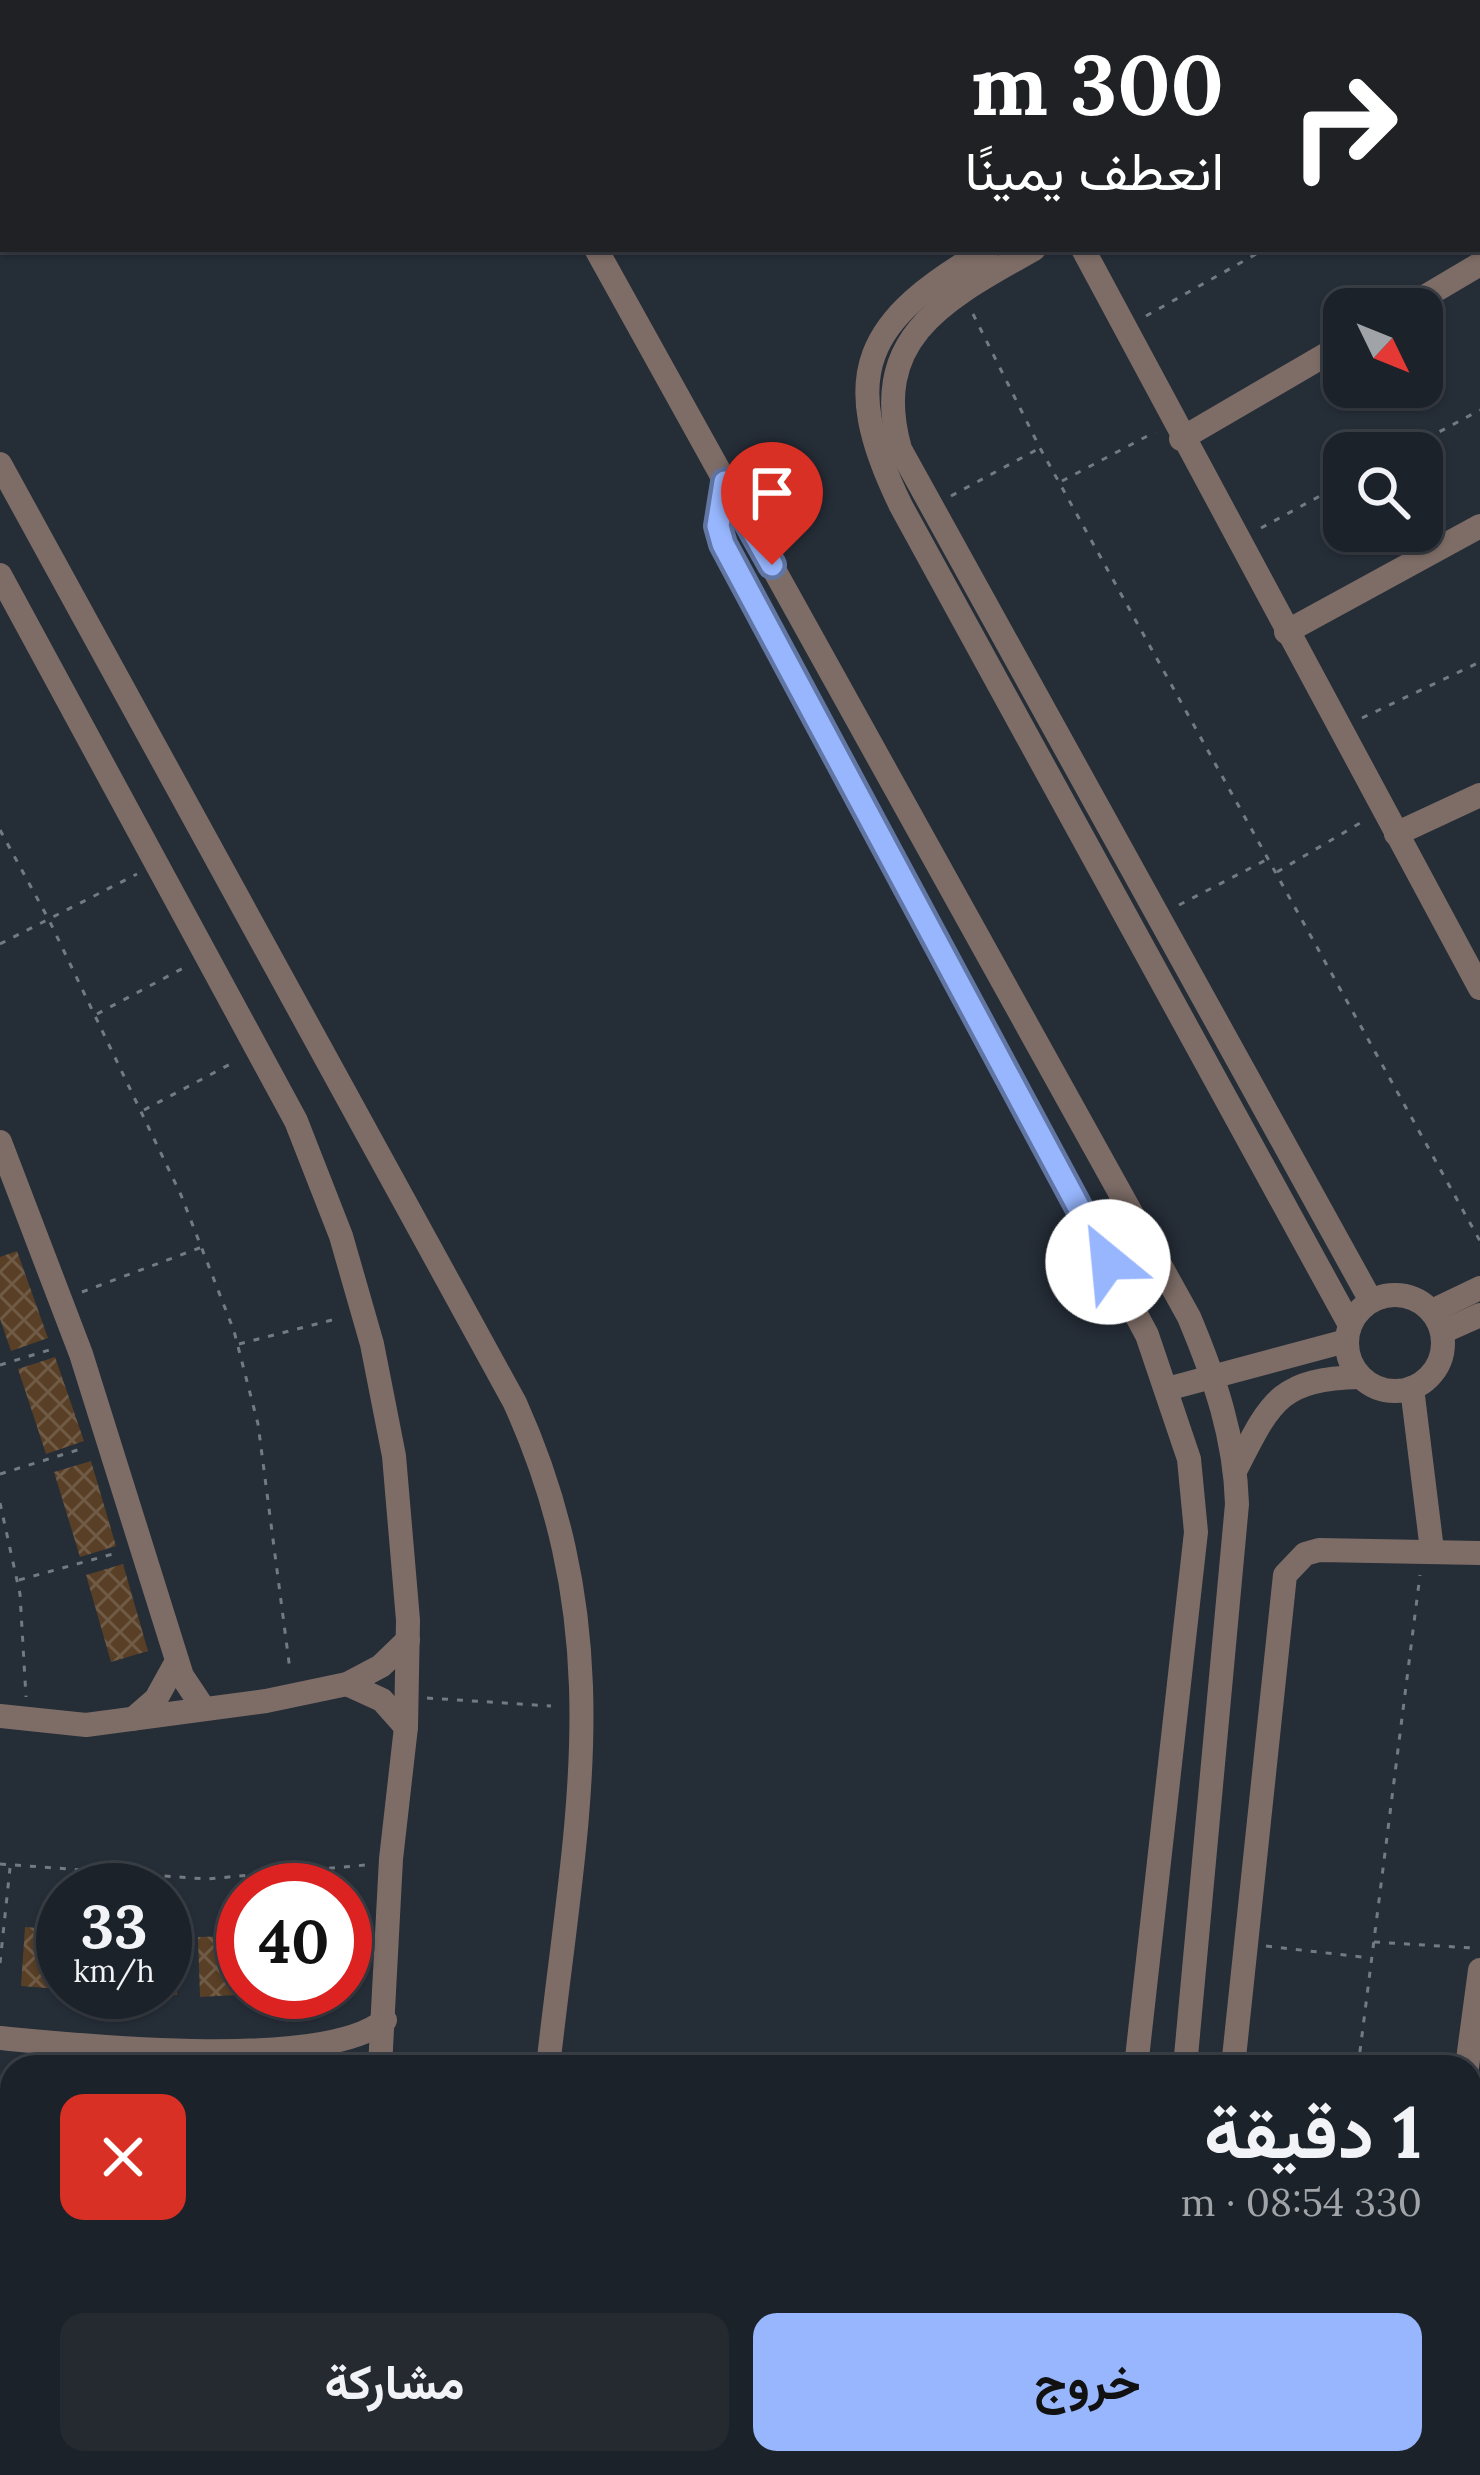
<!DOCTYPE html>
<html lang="ar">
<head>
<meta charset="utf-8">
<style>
	:root { --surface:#1c2229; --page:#252a31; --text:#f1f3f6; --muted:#a0a4a8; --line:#3a3f46; --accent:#97b6fd }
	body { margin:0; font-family:Lora,Vazirmatn,serif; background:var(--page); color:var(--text); direction:rtl; height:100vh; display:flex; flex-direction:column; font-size:45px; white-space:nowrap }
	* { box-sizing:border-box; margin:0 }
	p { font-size:39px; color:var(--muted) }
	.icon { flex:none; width:66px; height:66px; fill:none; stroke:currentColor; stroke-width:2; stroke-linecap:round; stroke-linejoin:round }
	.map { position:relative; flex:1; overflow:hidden; direction:ltr }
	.sheet { position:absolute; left:0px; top:2055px; width:1482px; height:420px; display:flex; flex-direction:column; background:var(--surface); border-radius:36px 36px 0 0; box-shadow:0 3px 9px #0004,0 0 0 3px var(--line); direction:rtl }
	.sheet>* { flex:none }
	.guide { position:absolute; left:0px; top:0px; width:1482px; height:252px; box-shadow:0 3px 9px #0004,0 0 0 3px var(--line); direction:rtl; background:#202124; color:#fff; overflow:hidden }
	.needle { width:78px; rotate:133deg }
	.buttons { position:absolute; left:1323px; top:288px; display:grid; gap:24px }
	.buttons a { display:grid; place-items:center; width:120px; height:120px; border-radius:24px; background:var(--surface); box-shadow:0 3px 9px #0004,0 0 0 3px var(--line); font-size:60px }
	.speed { position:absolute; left:36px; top:1863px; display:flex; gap:24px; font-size:60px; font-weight:700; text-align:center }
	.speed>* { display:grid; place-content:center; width:156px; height:156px; border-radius:50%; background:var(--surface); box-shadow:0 3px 9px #0004,0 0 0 3px var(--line); line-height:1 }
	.speed small { font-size:30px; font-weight:400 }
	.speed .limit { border:18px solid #d22; background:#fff; color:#111 }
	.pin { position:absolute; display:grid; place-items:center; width:102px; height:102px; color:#fff; margin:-123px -51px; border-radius:50% 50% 50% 0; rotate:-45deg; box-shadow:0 0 12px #0007 }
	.pin .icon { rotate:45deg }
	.me { position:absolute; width:132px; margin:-66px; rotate:332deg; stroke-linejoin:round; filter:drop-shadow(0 0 9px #0008) }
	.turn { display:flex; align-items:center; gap:42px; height:252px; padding:0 60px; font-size:54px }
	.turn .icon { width:156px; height:156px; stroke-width:2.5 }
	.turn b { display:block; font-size:84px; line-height:102px }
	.round { display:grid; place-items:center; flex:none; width:126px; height:126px; border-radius:24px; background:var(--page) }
	.summary { display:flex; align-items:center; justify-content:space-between; height:204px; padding:0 60px }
	h1 { font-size:72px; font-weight:700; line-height:90px }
	.cta { display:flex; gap:24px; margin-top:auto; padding:24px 60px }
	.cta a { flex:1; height:138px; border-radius:24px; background:var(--accent); color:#111; font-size:48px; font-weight:700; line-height:138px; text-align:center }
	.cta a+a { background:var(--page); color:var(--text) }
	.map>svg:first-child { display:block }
	.building { fill:url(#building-cross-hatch) }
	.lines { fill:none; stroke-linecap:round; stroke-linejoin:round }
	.path { stroke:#727a82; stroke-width:3; stroke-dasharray:6 9; stroke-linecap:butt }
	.minor { stroke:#7e6d67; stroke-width:24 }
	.route-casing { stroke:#6276a4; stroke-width:30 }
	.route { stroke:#97b6fd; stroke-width:21 }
</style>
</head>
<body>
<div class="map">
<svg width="1480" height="2475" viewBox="0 0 1480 2475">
	<defs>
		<pattern id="building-cross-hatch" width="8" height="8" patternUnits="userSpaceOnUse" patternTransform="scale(3)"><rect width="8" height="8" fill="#583f26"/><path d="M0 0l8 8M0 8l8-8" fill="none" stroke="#705b46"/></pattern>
	</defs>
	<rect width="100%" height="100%" fill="#252d37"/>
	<g class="building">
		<polygon points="17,1251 48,1338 11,1351 0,1319 0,1257"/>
		<polygon points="55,1357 84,1441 46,1454 18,1369"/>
		<polygon points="91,1461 116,1546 80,1557 54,1472"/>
		<polygon points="123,1564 148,1651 111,1662 86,1575"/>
		<polygon points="25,1927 63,1930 59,1989 21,1986"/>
		<polygon points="177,1935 177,1995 165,1995 165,1936"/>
		<polygon points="234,1936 236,1995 200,1997 198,1937"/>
		<polygon points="348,1944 353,1989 345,1990 345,1945"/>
	</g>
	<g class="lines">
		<g class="path">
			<polyline points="1479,128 1480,128"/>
			<polyline points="973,314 1040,448 1480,1241"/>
			<polyline points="1146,316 1265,249"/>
			<polyline points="1400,453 1480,410"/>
			<polyline points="1062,481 1155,432"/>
			<polyline points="951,496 1038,449"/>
			<polyline points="1261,528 1344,483"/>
			<polyline points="1362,718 1480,662"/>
			<polyline points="0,830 49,920 181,1195 234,1331 258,1424 290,1670"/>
			<polyline points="1277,872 1367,819"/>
			<polyline points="1179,905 1266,860"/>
			<polyline points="0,944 137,874"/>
			<polyline points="97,1014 189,965"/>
			<polyline points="144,1110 236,1061"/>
			<polyline points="82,1292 202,1247"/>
			<polyline points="239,1344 340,1318"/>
			<polyline points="0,1365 56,1348"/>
			<polyline points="0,1474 84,1448"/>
			<polyline points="0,1503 20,1594 26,1697"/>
			<polyline points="19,1580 120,1552"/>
			<polyline points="427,1698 551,1706"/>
			<polyline points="0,1864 206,1879 366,1865"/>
			<polyline points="1374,1942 1472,1948"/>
			<polyline points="1266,1946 1370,1958"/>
			<polyline points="0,1963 10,1868"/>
			<polyline points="1358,2067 1420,1575"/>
			<polyline points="1470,2115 1480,2117"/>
			<polyline points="1470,2134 1480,2136"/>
			<polyline points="0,2215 12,2217"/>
		</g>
		<g class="minor">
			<polyline points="458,0 459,3"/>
			<polyline points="1417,3 1422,0"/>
			<polyline points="1466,3 1471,0"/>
			<polyline points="1479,38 1480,39"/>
			<path d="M596,249L1189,1317C1215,1379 1235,1437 1237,1504L1185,2067"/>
			<path d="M988,249C865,320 836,373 901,506L1350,1325"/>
			<path d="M1034,249C950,297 868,335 900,449L1371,1301"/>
			<polyline points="1083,249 1480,988"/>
			<polyline points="1404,309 1480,264"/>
			<polyline points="1181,439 1344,344"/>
			<path d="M0,464L515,1403C621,1639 575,1822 548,2067"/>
			<polyline points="725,482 718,526 723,544 1147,1335 1189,1459 1196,1532 1136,2067"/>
			<polyline points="0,575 296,1121 341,1236 372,1344 394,1456 408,1620 406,1727 391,1859 380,2067"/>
			<polyline points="1286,632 1480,526"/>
			<polyline points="1396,834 1480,795"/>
			<polyline points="0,1142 81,1354 182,1676 204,1709"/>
			<circle cx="1395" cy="1343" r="48"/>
			<polyline points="1432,1311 1480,1288"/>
			<polyline points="1442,1332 1480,1315"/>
			<polyline points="1412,1388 1432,1550"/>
			<polyline points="1167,1389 1346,1341"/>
			<path d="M1236,1469C1271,1401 1279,1379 1360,1377"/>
			<polyline points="347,1684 382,1700 406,1727"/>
			<polyline points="0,1716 86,1725 266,1701 347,1684 381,1666 408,1640"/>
			<polyline points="133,1719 156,1699 177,1661"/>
			<path d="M0,2038C83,2046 324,2071 385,2020"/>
			<polyline points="1233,2067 1285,1575 1305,1554 1319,1550 1480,1553"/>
			<polyline points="1467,2067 1480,1970"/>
			<polyline points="1470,2237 1480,2238"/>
			<polyline points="1470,2278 1475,2284 1470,2318"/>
			<polyline points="0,2409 12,2407"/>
			<polyline points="1068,2463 1093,2475"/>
			<polyline points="338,2475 339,2463"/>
			<polyline points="502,2475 504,2463"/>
			<polyline points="539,2475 541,2463"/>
			<polyline points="1101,2475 1126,2463"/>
		</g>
	</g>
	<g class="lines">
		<g class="route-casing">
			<polyline id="route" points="772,565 725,482 718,526 723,544 1108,1262"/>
		</g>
		<use href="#route" class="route"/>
	</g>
</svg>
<div class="buttons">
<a><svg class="needle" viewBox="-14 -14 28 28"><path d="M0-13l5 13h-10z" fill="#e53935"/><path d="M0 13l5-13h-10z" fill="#a0a4a8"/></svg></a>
<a><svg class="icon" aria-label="search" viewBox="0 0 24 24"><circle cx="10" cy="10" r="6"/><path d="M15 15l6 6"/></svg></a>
</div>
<div class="speed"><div>33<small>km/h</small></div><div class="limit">40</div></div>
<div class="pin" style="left:772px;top:565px;background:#d93025"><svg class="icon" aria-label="arrive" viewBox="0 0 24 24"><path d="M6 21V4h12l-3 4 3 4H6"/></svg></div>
<svg class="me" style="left:1108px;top:1262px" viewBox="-20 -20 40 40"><circle r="19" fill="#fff"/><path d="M0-13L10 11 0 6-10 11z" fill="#97b6fd"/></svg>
<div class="guide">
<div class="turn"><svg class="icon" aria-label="right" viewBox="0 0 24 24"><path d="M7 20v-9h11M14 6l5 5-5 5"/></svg><div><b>300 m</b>انعطف يمينًا</div></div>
</div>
<section class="sheet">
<div class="summary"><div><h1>1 دقيقة</h1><p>330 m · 08:54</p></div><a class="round" style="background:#d93025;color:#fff"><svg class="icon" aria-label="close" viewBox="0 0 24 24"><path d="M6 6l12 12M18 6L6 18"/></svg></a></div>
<div class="cta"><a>خروج</a><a>مشاركة</a></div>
</section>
</div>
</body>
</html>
